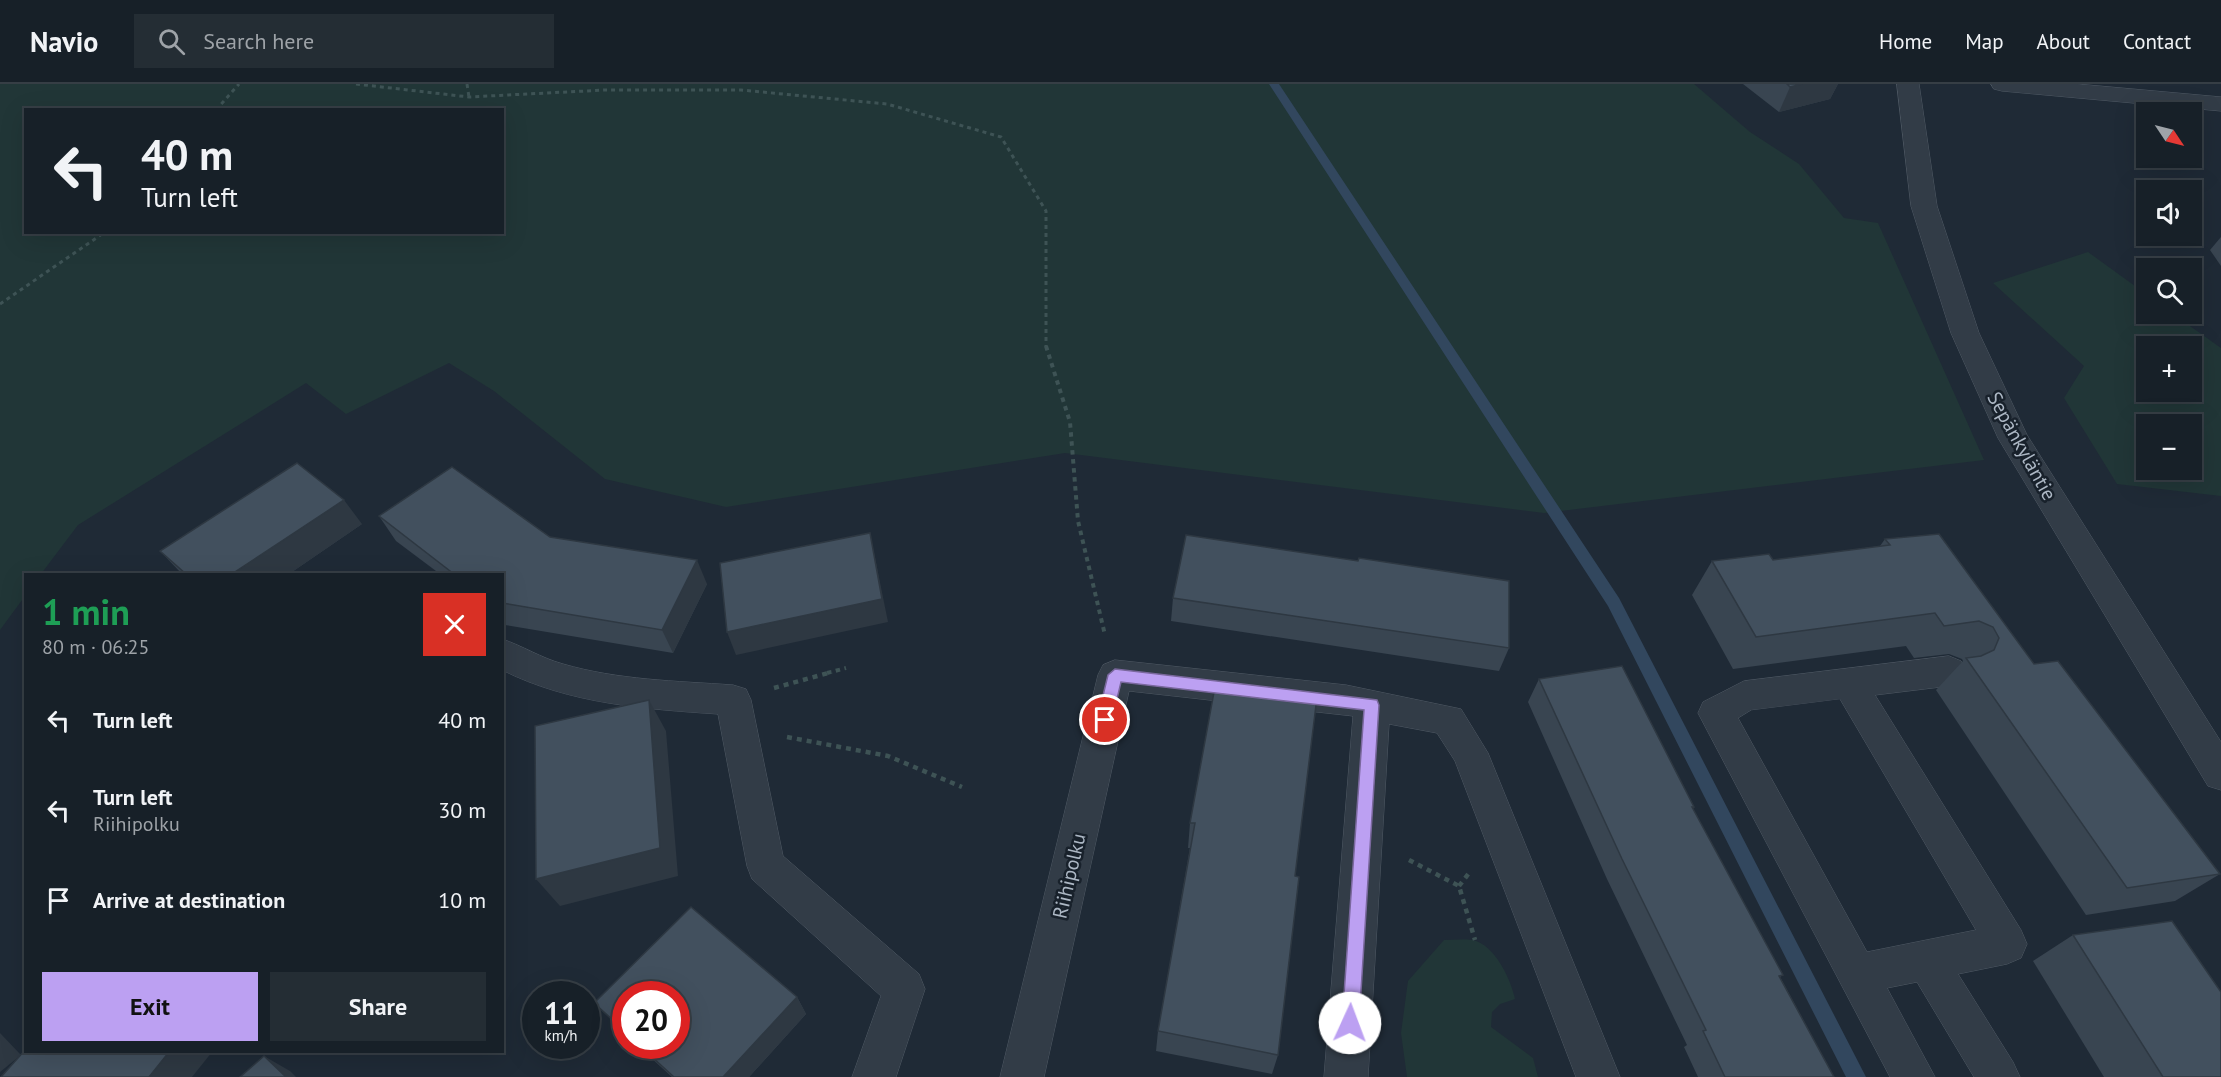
<!DOCTYPE html>
<html lang="en">
<head>
<meta charset="utf-8">
<style>
	:root { --surface:#172028; --page:#242d34; --text:#f1f3f6; --muted:#9ea3a8; --line:#363e45; --accent:#bca0f2 }
	body { margin:0; font-family:"PT Sans",sans-serif; background:var(--page); color:var(--text); height:100vh; display:flex; flex-direction:column; font-size:22px; white-space:nowrap }
	* { box-sizing:border-box; margin:0 }
	p { font-size:20px; color:var(--muted) }
	.icon { flex:none; width:33px; height:33px; fill:none; stroke:currentColor; stroke-width:2; stroke-linecap:round; stroke-linejoin:round }
	.map { position:relative; flex:1; overflow:hidden }
	.drawer { position:absolute; left:24px; top:489px; width:480px; height:480px; display:flex; flex-direction:column; background:var(--surface); border-radius:0px; box-shadow:0 6px 24px #0002,0 0 0 2px var(--line) }
	.drawer>* { flex:none }
	.banner { position:absolute; left:24px; top:24px; width:480px; height:126px; border-radius:0px; box-shadow:0 6px 24px #0002,0 0 0 2px var(--line); background:#172028; color:var(--text); overflow:hidden }
	.needle { width:39px; rotate:125deg }
	.tools { position:absolute; left:2136px; top:18px; display:grid; gap:12px }
	.tools a { display:grid; place-items:center; width:66px; height:66px; border-radius:0px; background:var(--surface); box-shadow:0 6px 24px #0002,0 0 0 2px var(--line); font-size:30px }
	.speed { position:absolute; left:522px; top:897px; display:flex; gap:12px; font-size:30px; font-weight:700; text-align:center }
	.speed>* { display:grid; place-content:center; width:78px; height:78px; border-radius:50%; background:var(--surface); box-shadow:0 6px 24px #0002,0 0 0 2px var(--line); line-height:1 }
	.speed small { font-size:15px; font-weight:400 }
	.speed .limit { border:9px solid #d22; background:#fff; color:#111 }
	.pin { position:absolute; display:grid; place-items:center; width:51px; height:51px; color:#fff; margin:-26px; border:3px solid #fff; border-radius:50%; box-shadow:0 2px 6px #0007 }
	.me { position:absolute; width:66px; margin:-33px; rotate:2deg; stroke-linejoin:round; filter:drop-shadow(0 0 4px #0008) }
	.turn { display:flex; align-items:center; gap:21px; height:126px; padding:0 18px; font-size:27px }
	.turn .icon { width:78px; height:78px; stroke-width:2.5 }
	.turn b { display:block; font-size:42px; line-height:51px }
	.round { display:grid; place-items:center; flex:none; width:63px; height:63px; border-radius:0px; background:var(--page) }
	.summary { display:flex; align-items:center; justify-content:space-between; height:102px; padding:0 18px }
	h1 { font-size:36px; font-weight:700; line-height:45px; color:#1e9e55 }
	.cta { display:flex; gap:12px; margin-top:auto; padding:12px 18px }
	.cta a { flex:1; height:69px; border-radius:0px; background:var(--accent); color:#111; font-size:24px; font-weight:700; line-height:69px; text-align:center }
	.cta a+a { background:var(--page); color:var(--text) }
	ul { padding:0; list-style:none }
	li { display:flex; align-items:center; gap:18px; height:90px; padding:0 18px }
	li div { flex:1 }
	li b { display:block; font-size:22px }
	li em { font-style:normal }
	header { display:flex; align-items:center; gap:36px; box-sizing:border-box; height:84px; padding:0 30px; background:var(--surface); border-bottom:2px solid var(--line) }
	header strong { font-size:28px }
	nav { display:flex; gap:33px; margin-inline-start:auto; font-size:21px }
	.search { width:420px; height:54px; background:var(--page); display:flex; align-items:center; gap:15px; box-sizing:border-box; padding:0 21px; border-radius:0px; color:var(--muted); font-size:22px }
	.map>svg:first-child { display:block }
	.green { fill:#213637; fill-rule:evenodd }
	.lines { fill:none; stroke-linecap:round; stroke-linejoin:round }
	.stream { fill:#32475e; fill-rule:evenodd }
	.minor-casing { stroke:#505a65; stroke-width:1 }
	.path-far2 { stroke:#3e5355; stroke-width:3; stroke-dasharray:4 4; stroke-linecap:butt }
	.path-far1 { stroke:#3e5355; stroke-width:4; stroke-dasharray:4.5 4.5; stroke-linecap:butt }
	.path { stroke:#3e5355; stroke-width:4.5; stroke-dasharray:5 5; stroke-linecap:butt }
	.minor { fill:#323c47; fill-rule:evenodd }
	.wall { fill:#394551 }
	.shaded-wall { fill:#2e3842 }
	.building { fill:#42505e; stroke:#2e3842; stroke-width:1.5 }
	.route { fill:#bca0f2; stroke:#7a689d; stroke-width:1.5 }
	.labels { text-anchor:middle; stroke-width:5; stroke-linejoin:round; paint-order:stroke }
	.street-label { font-size:20px; fill:#acb7c4; stroke:#18212b }
</style>
</head>
<body>
<header>
<strong>Navio</strong>
<div class="search"><svg class="icon" aria-label="search" viewBox="0 0 24 24"><circle cx="10" cy="10" r="6"/><path d="M15 15l6 6"/></svg>Search here</div>
<nav><a>Home</a><a>Map</a><a>About</a><a>Contact</a></nav>
</header>
<div class="map">
<svg width="2221" height="993" viewBox="0 0 2221 993">
	<rect width="100%" height="100%" fill="#1f2a36"/>
	<g class="green">
		<path d="M0,0H1694L1750,48L1799,80L1844,134L1878,139L1984,376L1544,429L1065,369L726,423L605,395L494,307L449,279L346,330L306,299L78,441L41,490H26L25,512L0,546ZM26,26H502V148H26Z"/>
		<path d="M2088,168L2146,210V230H2173L2221,264V412L2117,400L2064,314L2084,282L1993,199ZM2146,262H2192V308H2146ZM2146,340H2192V386H2146Z"/>
		<path d="M1444,856C1453,856 1463,855 1472,856C1495,860 1511,896 1515,915L1500,920L1492,928L1491,943L1533,974L1538,993H1407L1401,949L1408,897Z"/>
	</g>
	<g class="lines">
		<polygon class="stream" points="1269,0 1279,0 1619,514 1866,993 1846,993 1608,522"/>
		<g class="minor-casing">
			<g id="minor">
				<polygon points="1897,0 1919,0 1937,122 1979,249 2027,351 2221,658 2221,706 2208,702 1998,354 1951,249 1911,122"/>
				<polygon points="1991,0 2077,0 2221,13 2221,27 2002,7 1994,5"/>
				<path d="M502,555C523,562 541,574 563,580C618,596 676,597 733,601L746,605L751,616L783,772L919,890L925,905L896,993H852L881,912L752,795L747,782L718,630C644,625 570,620 502,586Z"/>
				<path d="M1949,572L1961,577L1966,587L1961,597L1949,602L1875,611L2021,846L2027,860L2021,874L2007,880L1958,890L2013,978L2020,993H1974L1917,898L1887,904L1935,993H1890L1698,629L1703,618L1744,597ZM1840,615L1976,846L1867,868L1738,634L1751,626Z"/>
				<polygon points="1115,576 1346,601 1461,625 1488,669 1620,993 1576,993 1455,677 1437,649 1389,640 1368,993 1324,993 1353,632 1129,607 1044,993 1000,993 1098,591 1103,581"/>
			</g>
		</g>
		<g class="path-far2">
			<polyline points="356,0 469,13 605,6 741,6 887,20 1001,53 1046,127 1046,263"/>
			<polyline points="467,0 469,13"/>
			<polyline points="216,26 239,0"/>
			<polyline points="0,220 105,148"/>
		</g>
		<g class="path-far1">
			<polyline points="1046,262 1070,338 1078,437 1105,551"/>
			<polyline points="827,589 846,584"/>
		</g>
		<g class="path">
			<polyline points="774,604 832,588"/>
			<polyline points="787,653 888,672 962,703"/>
			<polyline points="1409,776 1459,802 1475,856"/>
			<polyline points="1459,802 1469,789"/>
		</g>
		<use href="#minor" class="minor"/>
	</g>
	<g class="wall">
		<polygon points="1743,0 1838,0 1830,15 1779,28"/>
		<polygon points="2221,153 2221,182 2210,166"/>
		<polygon points="379,432 550,453 707,500 673,569 505,541 502,539 502,490 440,490 396,457"/>
		<polygon points="362,440 289,490 182,490 160,467"/>
		<polygon points="1939,450 2034,580 2220,790 2175,817 2086,831 1936,606 1963,577 1962,575 1949,570 1914,574 1906,562 1733,585 1692,511 1712,477 1773,476 1880,462 1885,455"/>
		<polygon points="1173,514 1509,564 1499,587 1171,537"/>
		<polygon points="1539,595 1694,723 1693,725 1783,891 1780,893 1834,993 1698,993 1684,963 1687,961 1607,795 1528,618"/>
		<polygon points="1216,597 1295,792 1278,971 1272,990 1156,967 1158,947 1190,764 1188,764 1190,739"/>
		<polygon points="691,823 797,913 806,930 749,993 672,993 638,962 676,962 676,910 626,910 626,950 594,919"/>
		<polygon points="2073,851 2221,993 2104,993 2033,877"/>
	</g>
	<g class="shaded-wall">
		<polygon points="1802,0 1838,0 1830,15 1779,28 1790,3"/>
		<polygon points="344,416 362,440 289,490 232,490"/>
		<polygon points="870,449 888,538 736,571 727,548"/>
		<polygon points="697,476 707,500 673,569 662,546"/>
		<polygon points="649,616 666,647 678,792 560,822 536,795"/>
		<polygon points="797,913 806,930 749,993 723,993"/>
		<polygon points="0,949 21,971 0,988"/>
		<polygon points="169,968 212,968 192,993 149,993"/>
		<polygon points="264,972 290,987 296,993 286,993"/>
	</g>
	<g class="building">
		<polygon points="1787,0 1802,0 1790,3"/>
		<polygon points="297,379 344,416 232,490 186,490 160,467"/>
		<polygon points="452,383 550,453 697,476 662,546 502,519 502,490 454,490 379,432"/>
		<polygon points="870,449 882,515 727,548 720,479"/>
		<polygon points="1939,450 2034,580 2058,577 2220,790 2127,804 1966,574 1981,572 1994,566 1999,554 1993,543 1979,537 1944,542 1935,529 1756,553 1712,477 1769,470 1773,476 1890,461 1885,455"/>
		<polygon points="1186,451 1358,477 1359,474 1509,497 1509,564 1173,514"/>
		<polygon points="1622,582 1694,723 1692,723 1783,891 1779,892 1834,993 1725,993 1703,947 1706,946 1622,775 1539,595"/>
		<polygon points="1216,597 1317,613 1295,792 1299,793 1278,971 1158,947 1195,739 1190,739"/>
		<polygon points="649,616 660,764 536,795 535,642"/>
		<polygon points="691,823 797,913 723,993 674,993 640,962 676,962 676,910 626,910 626,948 594,919"/>
		<polygon points="2172,837 2221,908 2221,993 2163,993 2073,851"/>
		<polygon points="26,965 26,968 169,968 149,993 1,993"/>
		<polygon points="264,972 286,993 240,993"/>
	</g>
	<polygon class="route" points="1115,585 1377,616 1379,621 1359,939 1356,945 1350,947 1344,945 1342,939 1364,626 1121,598 1112,636 1105,642 1097,636 1108,591"/>
	<g class="labels">
		<g class="street-label">
			<text transform="translate(2022 362) rotate(61)" y="7">Sepänkyläntie</text>
			<text transform="translate(1069 792) rotate(-77)" y="7">Riihipolku</text>
		</g>
	</g>
</svg>
<div class="tools">
<a><svg class="needle" viewBox="-14 -14 28 28"><path d="M0-13l5 13h-10z" fill="#e53935"/><path d="M0 13l5-13h-10z" fill="#9ea3a8"/></svg></a>
<a><svg class="icon" aria-label="sound" viewBox="0 0 24 24"><path d="M4 9h4l5-4v14l-5-4H4zM17 9q2 3 0 6"/></svg></a>
<a><svg class="icon" aria-label="search" viewBox="0 0 24 24"><circle cx="10" cy="10" r="6"/><path d="M15 15l6 6"/></svg></a>
<a>+</a>
<a>−</a>
</div>
<div class="speed"><div>11<small>km/h</small></div><div class="limit">20</div></div>
<div class="pin" style="left:1105px;top:636px;background:#d93025"><svg class="icon" aria-label="arrive" viewBox="0 0 24 24"><path d="M6 21V4h12l-3 4 3 4H6"/></svg></div>
<svg class="me" style="left:1350px;top:939px" viewBox="-20 -20 40 40"><circle r="19" fill="#fff"/><path d="M0-13L10 11 0 6-10 11z" fill="#bca0f2"/></svg>
<div class="banner">
<div class="turn"><svg class="icon" aria-label="left" viewBox="0 0 24 24"><path d="M17 20v-9H6M10 6l-5 5 5 5"/></svg><div><b>40 m</b>Turn left</div></div>
</div>
<section class="drawer">
<div class="summary"><div><h1>1 min</h1><p>80 m · 06:25</p></div><a class="round" style="background:#d93025;color:#fff"><svg class="icon" aria-label="close" viewBox="0 0 24 24"><path d="M6 6l12 12M18 6L6 18"/></svg></a></div>
<ul>
<li><svg class="icon" aria-label="left" viewBox="0 0 24 24"><path d="M17 20v-9H6M10 6l-5 5 5 5"/></svg><div><b>Turn left</b></div><em>40 m</em></li>
<li><svg class="icon" aria-label="left" viewBox="0 0 24 24"><path d="M17 20v-9H6M10 6l-5 5 5 5"/></svg><div><b>Turn left</b><p>Riihipolku</p></div><em>30 m</em></li>
<li><svg class="icon" aria-label="arrive" viewBox="0 0 24 24"><path d="M6 21V4h12l-3 4 3 4H6"/></svg><div><b>Arrive at destination</b></div><em>10 m</em></li>
</ul>
<div class="cta"><a>Exit</a><a>Share</a></div>
</section>
</div>
</body>
</html>
